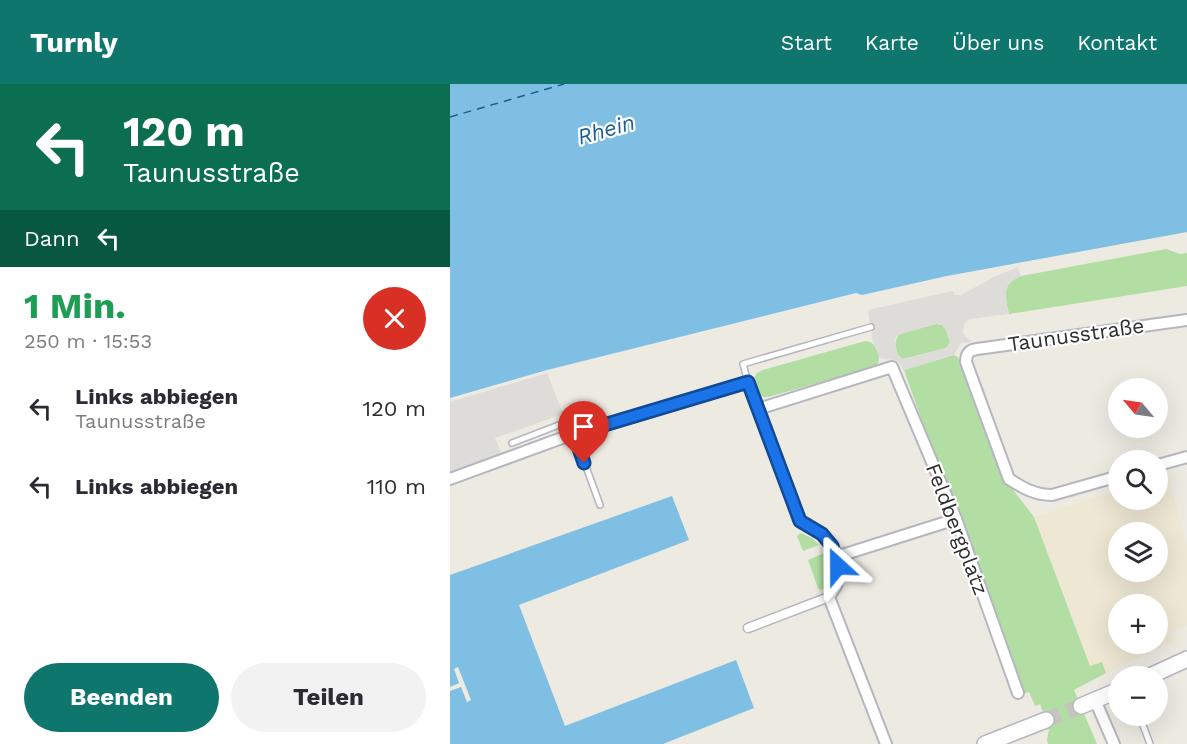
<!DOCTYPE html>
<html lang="de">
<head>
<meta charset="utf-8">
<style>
	:root { --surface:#fff; --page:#f2f2f3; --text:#2b2b33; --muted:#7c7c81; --accent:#0f766e }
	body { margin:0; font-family:"Work Sans",sans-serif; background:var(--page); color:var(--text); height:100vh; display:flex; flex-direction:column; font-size:22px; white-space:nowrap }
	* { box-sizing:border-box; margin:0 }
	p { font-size:20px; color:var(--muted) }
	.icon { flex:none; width:33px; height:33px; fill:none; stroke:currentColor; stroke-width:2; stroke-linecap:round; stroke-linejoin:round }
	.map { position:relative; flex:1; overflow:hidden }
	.sheet { display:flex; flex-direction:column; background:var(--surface); width:450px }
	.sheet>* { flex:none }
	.banner { background:#0b6e4f; color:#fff; overflow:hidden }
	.needle { width:39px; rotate:299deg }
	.buttons { position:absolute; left:658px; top:294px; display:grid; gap:12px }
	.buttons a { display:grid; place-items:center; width:60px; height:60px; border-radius:50%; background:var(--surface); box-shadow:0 6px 24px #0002; font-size:30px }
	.pin { position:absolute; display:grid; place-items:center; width:51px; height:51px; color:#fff; margin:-62px -26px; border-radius:50% 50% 50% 0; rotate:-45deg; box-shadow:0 0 6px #0007 }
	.pin .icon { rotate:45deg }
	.me { position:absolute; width:66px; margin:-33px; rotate:336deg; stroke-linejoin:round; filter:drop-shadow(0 0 4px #0008) }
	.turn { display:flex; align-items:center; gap:21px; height:126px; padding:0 24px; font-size:27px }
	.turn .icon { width:78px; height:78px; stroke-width:2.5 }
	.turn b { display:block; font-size:42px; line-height:51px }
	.then { display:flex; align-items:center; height:57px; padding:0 24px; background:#0003; gap:12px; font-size:22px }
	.round { display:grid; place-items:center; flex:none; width:63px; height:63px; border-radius:32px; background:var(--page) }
	.headline { display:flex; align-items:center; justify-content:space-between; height:102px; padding:0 24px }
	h1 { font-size:36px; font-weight:700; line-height:45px; color:#1e9e55 }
	.button { display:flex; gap:12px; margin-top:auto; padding:12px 24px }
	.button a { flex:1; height:69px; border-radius:36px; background:var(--accent); color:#fff; font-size:24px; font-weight:700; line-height:69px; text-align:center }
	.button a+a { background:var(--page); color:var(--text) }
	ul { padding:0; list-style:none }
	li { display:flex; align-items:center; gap:18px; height:78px; padding:0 24px }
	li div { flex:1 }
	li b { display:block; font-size:22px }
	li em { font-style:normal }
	header { display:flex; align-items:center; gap:36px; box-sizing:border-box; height:84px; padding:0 30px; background:var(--accent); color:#fff }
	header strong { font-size:28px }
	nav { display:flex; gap:33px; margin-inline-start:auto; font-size:21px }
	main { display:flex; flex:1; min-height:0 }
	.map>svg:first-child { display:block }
	.education { fill:#ede7d3; fill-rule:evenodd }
	.green { fill:#b2dea4 }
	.plaza { fill:#dedcd8; fill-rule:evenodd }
	.water { fill:#80bfe4 }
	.pier { fill:#edeae2 }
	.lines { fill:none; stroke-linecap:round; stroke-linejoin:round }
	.ferry { stroke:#1b5e94; stroke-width:1.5; stroke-dasharray:8 6; stroke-linecap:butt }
	.secondary-tunnel { stroke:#c7c4be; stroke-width:15; stroke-dasharray:15 8; stroke-linecap:butt }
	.service-casing { stroke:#b5b6c0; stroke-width:8 }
	.pedestrian-casing { stroke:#b5b6c0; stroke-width:11 }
	.minor-casing { stroke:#b5b6c0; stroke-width:14 }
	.secondary-casing { stroke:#b5b6c0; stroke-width:18 }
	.service { stroke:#fff; stroke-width:5 }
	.pedestrian { stroke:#fff; stroke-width:8 }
	.minor { stroke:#fff; stroke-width:10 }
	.secondary { stroke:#fff; stroke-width:15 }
	.route-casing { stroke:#114b97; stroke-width:15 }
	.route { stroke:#1a73e8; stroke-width:10 }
	.labels { text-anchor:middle; stroke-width:4.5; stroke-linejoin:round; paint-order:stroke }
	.street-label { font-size:21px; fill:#2e2e2e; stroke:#fff }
	.water-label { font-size:22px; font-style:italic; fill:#1b5e94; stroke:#fff }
</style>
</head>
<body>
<header>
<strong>Turnly</strong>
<nav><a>Start</a><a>Karte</a><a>Über uns</a><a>Kontakt</a></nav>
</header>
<main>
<section class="sheet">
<div class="banner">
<div class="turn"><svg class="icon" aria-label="left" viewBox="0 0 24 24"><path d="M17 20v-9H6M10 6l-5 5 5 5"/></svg><div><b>120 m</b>Taunusstraße</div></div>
<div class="then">Dann<svg class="icon" aria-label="left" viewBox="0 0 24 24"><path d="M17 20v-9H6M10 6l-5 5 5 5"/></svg></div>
</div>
<div class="headline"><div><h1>1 Min.</h1><p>250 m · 15:53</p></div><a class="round" style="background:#d93025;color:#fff"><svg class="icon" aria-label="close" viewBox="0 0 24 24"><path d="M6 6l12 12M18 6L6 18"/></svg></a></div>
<ul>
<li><svg class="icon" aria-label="left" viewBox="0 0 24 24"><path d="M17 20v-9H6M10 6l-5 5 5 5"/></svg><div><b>Links abbiegen</b><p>Taunusstraße</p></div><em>120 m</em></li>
<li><svg class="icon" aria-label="left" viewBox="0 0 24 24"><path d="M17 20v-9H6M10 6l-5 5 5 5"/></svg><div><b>Links abbiegen</b></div><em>110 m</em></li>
</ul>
<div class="button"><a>Beenden</a><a>Teilen</a></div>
</section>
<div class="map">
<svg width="737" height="660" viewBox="0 0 737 660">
	<rect width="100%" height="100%" fill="#edeae2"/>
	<path class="education" d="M718,391L737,461V541L720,549L724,557L656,589L652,578L641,583L584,433L669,406V416H708V394ZM669,448H708V488H669ZM669,520H708V560H669Z"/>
	<g class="green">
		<path d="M716,165L730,170L737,169V202L559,230C555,213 551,200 571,192Z"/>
		<path d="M486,240L492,241L496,246L500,258L496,264L453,275C444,271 443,256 450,250Z"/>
		<path d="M415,257C427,257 433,274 426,283L318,313H313L309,309L304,294L307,289L313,286Z"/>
		<polygon points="504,271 508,273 561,403 584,433 640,582 652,578 656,589 624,606 647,660 598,660 597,656 599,645 590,620 585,622 579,608 569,611 454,286"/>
		<polygon points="351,449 362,454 369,461 353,467 347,452"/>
		<path d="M374,469C379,480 385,501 370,506L368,504L358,476Z"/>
	</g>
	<g class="plaza">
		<path d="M568,183L571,192L559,199L556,206L555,213L559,230L520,235L517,237L514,240L513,249L518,255L521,256V258L511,259L504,271L453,286L449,279L443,276L430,274L423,259L418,226L503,207L505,211H511L544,193ZM486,240L492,241L496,246L500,258L496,264L453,275L450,274L448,272L445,258L446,253L450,250Z"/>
		<polygon points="97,289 113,330 45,354 54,375 0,395 0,318"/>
	</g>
	<g class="water">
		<polygon points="0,0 737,0 737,148 497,192 412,211 406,209 97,286 0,314"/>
		<polygon points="222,412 239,456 69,521 115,642 286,576 304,624 213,660 0,660 0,491"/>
	</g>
	<polygon class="pier" points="8,583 21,616 17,618 11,603 0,607 0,603 9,599 4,585"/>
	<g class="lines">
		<polyline class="ferry" points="0,33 114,0"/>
		<polyline class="secondary-tunnel" points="596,636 631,622"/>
		<g class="service-casing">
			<g id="service">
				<polyline points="298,298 293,280 421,243"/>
				<polyline points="124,350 150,421"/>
				<polyline points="62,359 114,339 126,348"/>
				<polyline points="691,636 700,660"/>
			</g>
		</g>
		<g class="pedestrian-casing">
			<polyline id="pedestrian" points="298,544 379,513"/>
		</g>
		<g class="minor-casing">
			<g id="minor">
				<polyline points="308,325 442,283 506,435 568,609"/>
				<polyline points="708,381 737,373"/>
				<path d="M669,392L602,411C585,411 573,404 559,395L516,278C516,270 519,266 527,265L737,236"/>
				<polyline points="0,395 112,354 298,298 350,437 372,450 382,462 386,473 389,482 388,492 386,502 379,513 436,660"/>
				<polyline points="386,473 506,435"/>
				<polyline points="645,616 664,660"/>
			</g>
		</g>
		<g class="secondary-casing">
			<g id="secondary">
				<polyline points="700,592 737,575"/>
				<polyline points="631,622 669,606"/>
				<polyline points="535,660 596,636"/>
			</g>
		</g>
		<use href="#service" class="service"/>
		<use href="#pedestrian" class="pedestrian"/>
		<use href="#minor" class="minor"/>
		<use href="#secondary" class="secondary"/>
	</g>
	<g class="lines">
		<g class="route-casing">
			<polyline id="route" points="134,379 124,350 298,298 350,437 372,450 382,462 388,482"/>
		</g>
		<use href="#route" class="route"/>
	</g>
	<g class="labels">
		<g class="street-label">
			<text transform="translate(626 251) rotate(-8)" y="7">Taunusstraße</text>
			<text transform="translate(507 445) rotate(69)" y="7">Feldbergplatz</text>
		</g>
		<g class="water-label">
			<text transform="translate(156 45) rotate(-16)" y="8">Rhein</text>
		</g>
	</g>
</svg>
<div class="buttons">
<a><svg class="needle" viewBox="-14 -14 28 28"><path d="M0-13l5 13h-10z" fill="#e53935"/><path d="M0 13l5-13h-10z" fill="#7c7c81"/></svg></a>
<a><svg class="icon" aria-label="search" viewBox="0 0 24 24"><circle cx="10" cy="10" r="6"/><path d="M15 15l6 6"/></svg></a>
<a><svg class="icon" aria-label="layers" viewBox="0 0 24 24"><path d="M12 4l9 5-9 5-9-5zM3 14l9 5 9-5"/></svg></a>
<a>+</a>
<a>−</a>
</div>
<div class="pin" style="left:134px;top:379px;background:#d93025"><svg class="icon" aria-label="arrive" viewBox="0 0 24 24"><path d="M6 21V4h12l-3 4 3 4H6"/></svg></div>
<svg class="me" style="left:388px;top:482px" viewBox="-20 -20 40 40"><path d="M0-17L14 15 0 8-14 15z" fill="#1a73e8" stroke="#fff" stroke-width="4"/></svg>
</div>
</main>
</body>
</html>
